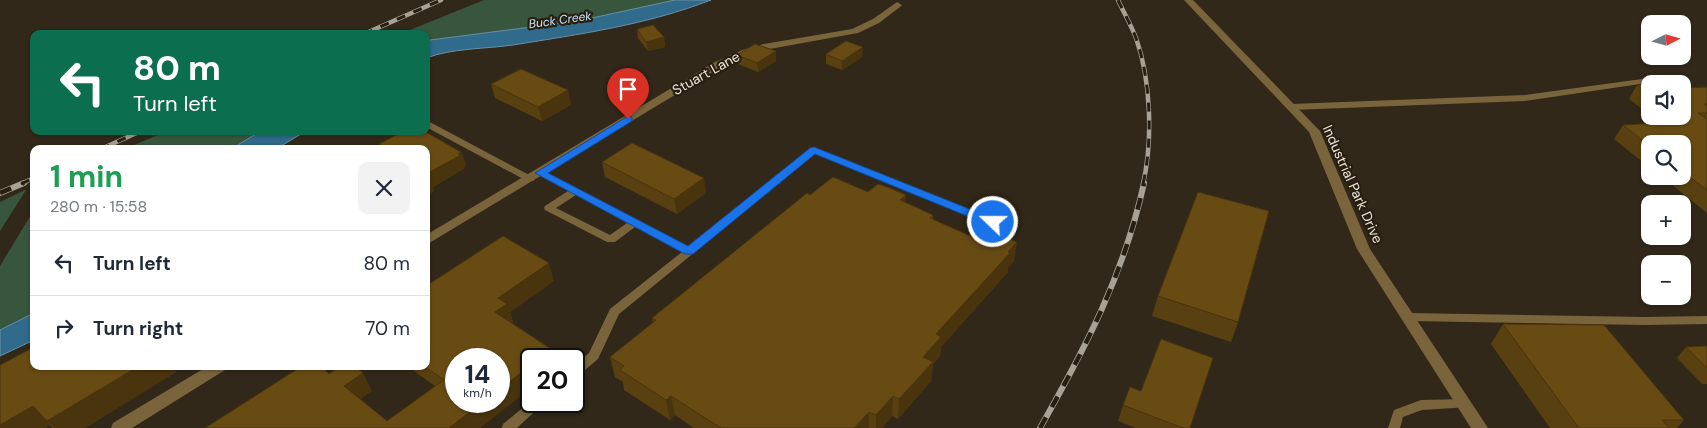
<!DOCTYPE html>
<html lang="en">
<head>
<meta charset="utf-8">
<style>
	:root { --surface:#fff; --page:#f2f2f3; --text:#1f2937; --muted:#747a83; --line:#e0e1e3 }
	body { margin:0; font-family:"DM Sans",sans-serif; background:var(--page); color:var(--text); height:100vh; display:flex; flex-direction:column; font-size:19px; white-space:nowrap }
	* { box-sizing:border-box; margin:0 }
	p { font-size:16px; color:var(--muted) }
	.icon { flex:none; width:28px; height:28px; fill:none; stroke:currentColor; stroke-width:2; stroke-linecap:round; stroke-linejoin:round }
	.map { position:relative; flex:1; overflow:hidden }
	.drawer { position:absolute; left:30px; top:145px; width:400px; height:225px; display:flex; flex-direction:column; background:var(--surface); border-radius:10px; box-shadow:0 1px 4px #0004 }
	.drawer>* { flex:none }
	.banner { position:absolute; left:30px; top:30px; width:400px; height:105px; border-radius:10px; box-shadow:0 1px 4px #0004; background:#0b6e4f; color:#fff; overflow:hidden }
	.needle { width:32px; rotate:84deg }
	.controls { position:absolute; left:1641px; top:15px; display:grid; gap:10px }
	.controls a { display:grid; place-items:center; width:50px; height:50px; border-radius:10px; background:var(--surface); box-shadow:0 1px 4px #0004; font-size:25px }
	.speed { position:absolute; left:445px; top:348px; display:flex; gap:10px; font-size:25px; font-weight:700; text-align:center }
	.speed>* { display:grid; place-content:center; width:65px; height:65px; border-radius:50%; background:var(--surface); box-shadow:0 1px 4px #0004; line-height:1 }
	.speed small { font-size:12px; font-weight:400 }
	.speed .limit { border:2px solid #111; border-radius:8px; background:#fff; color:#111 }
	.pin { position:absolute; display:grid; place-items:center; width:42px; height:42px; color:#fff; margin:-51px -21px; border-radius:50% 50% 50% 0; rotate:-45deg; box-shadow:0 0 5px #0007 }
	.pin .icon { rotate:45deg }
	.me { position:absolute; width:55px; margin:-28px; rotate:292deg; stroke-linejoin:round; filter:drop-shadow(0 0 4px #0008) }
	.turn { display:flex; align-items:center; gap:18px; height:105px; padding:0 20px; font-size:22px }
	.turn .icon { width:65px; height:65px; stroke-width:2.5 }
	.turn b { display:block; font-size:35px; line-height:42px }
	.round { display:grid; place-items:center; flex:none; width:52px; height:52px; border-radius:10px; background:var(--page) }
	.headline { display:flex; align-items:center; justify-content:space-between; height:85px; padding:0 20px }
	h1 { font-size:30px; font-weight:700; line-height:38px; color:#1e9e55 }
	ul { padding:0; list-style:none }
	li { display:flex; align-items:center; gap:15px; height:65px; padding:0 20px; border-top:1px solid var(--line) }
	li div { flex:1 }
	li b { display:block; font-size:19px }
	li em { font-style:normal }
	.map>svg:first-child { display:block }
	.green { fill:#38563e }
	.water { fill:#306b8b; stroke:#6890a4 }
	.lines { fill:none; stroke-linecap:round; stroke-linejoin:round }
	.service { fill:#79643c; fill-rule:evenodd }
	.minor { fill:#79643c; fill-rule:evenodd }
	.rail-far1-casing { stroke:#a8a196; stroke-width:4.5 }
	.rail-casing { stroke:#a8a196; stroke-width:6 }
	.rail-far1 { stroke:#281f10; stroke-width:3; stroke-dasharray:9; stroke-linecap:butt }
	.rail { stroke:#281f10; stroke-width:4.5; stroke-dasharray:12; stroke-linecap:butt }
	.wall { fill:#594010 }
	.shaded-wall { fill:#49340d }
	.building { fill:#684b13; stroke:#49340d }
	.route { fill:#1a73e8; stroke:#114b97 }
	.labels { text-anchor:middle; stroke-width:4.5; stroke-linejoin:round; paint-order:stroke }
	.far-water-label { font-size:12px; font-style:italic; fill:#c7e7fc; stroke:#281f10 }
	.street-label { font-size:14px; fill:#ece6dd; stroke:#281f10 }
</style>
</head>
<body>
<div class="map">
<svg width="1707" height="428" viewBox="0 0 1707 428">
	<rect width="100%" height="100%" fill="#322819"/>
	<g class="green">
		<polygon points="484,0 675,0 578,21 426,41 426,34 400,34"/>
		<polygon points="167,131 261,131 231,149 125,149"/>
		<polygon points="25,190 26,190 0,231 0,202"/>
		<polygon points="34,210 34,313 0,330 0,266"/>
	</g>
	<g class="water">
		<path d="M675,0H711C646,25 581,34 513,45C485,49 453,48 426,58V41L430,40L578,21Z"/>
		<polygon points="261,131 306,131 276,149 231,149"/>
		<polygon points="34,313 34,340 0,356 0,330"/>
	</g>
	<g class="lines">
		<g class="service">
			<polygon points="1671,75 1674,75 1674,79 1525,101 1291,110 1287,107 1291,104 1525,95"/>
			<polygon points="426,120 533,177 535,179 533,181 527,181 426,127"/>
			<path d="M814,147L997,220L998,222L997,224H989L815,154L619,314L598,359L578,376L574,378V366L589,353L610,309L682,252L635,227L615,242H607L545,210L544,208L545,206L568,191L538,175L536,173L538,171H544L688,246L811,148ZM576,195L627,223L610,235L556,208Z"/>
			<polygon points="1409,313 1645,317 1707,316 1707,324 1645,325 1409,321 1405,320 1403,317 1405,314"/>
			<polygon points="1465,399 1469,401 1471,404 1469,407 1422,410 1403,417 1400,428 1388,428 1394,410 1421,400"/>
			<polygon points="531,401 546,401 517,428 502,428 503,424"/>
		</g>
		<g class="minor">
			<polygon points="1184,0 1193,0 1320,131 1370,249 1488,428 1471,428 1357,249 1309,132"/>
			<polygon points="897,2 902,5 900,7 879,23 858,33 764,50 751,53 723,66 426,245 426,235 715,62 745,49 764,44 852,29 873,19"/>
			<polygon points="208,366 227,366 225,370 132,428 111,428 113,423"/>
		</g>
		<g class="rail-far1-casing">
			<g id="rail-far1">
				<path d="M1118,0C1124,13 1131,25 1136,38C1151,80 1153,141 1143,184"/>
				<polyline points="364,34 441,0"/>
				<polyline points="101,149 141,131"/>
				<polyline points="21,184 34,178"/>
			</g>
		</g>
		<g class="rail-casing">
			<g id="rail">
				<polyline points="0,193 24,183"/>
				<path d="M1040,428C1086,347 1124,274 1144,183"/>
			</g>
		</g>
		<use href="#rail-far1" class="rail-far1"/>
		<use href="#rail" class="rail"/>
	</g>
	<g class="wall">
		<polygon points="637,29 664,37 665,47 648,51 638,38"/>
		<polygon points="776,51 776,61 758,72 738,64 737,55"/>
		<polygon points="826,54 862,57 842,70 826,64"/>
		<polygon points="491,84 568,90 571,105 542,121 495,98"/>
		<polygon points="1637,85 1650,85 1650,115 1629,99"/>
		<polygon points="1707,87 1707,213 1661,176 1682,176 1682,144 1650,144 1650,168 1614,139 1623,125 1660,123 1651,116 1682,116"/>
		<polygon points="404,131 424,131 461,152 466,165 464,166 465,168 433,187 434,191 426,196 426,149 381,149 379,144"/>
		<polygon points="602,162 706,193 677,214 605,177"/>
		<polygon points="868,192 905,202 933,215 933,219 1014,261 1008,268 1008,272 941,347 940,356 933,364 931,381 898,419 892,416 882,428 694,428 675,415 670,420 624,390 623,382 615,377 610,357 653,323 652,318 810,195"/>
		<polygon points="554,281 510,312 513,322 512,323 480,428 205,428 329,374 372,391 360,399 387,421 435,386 407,366 426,366"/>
		<polygon points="1158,296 1238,322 1231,342 1152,316"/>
		<polygon points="1503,324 1684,420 1677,428 1550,428 1491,344"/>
		<polygon points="1707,346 1707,384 1702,384 1677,358 1686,347"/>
		<polygon points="34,366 172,366 176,372 85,428 52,428 50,425 0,428"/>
		<polygon points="1123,405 1190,428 1136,428 1118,421"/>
	</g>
	<g class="shaded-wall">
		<polygon points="664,37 665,47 648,51 646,42"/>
		<polygon points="863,47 862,57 842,70 842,61"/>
		<polygon points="776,51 776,61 758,72 757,63"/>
		<polygon points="568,90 571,105 542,121 538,107"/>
		<polygon points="461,152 466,165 464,166 465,168 433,187 434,191 426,196 426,174"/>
		<polygon points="704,178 706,193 677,214 674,199"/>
		<polygon points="906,195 905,213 900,200"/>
		<polygon points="1017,242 1014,261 1008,268 1008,272 941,347 940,356 933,364 931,381 898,419 899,399 936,334"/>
		<polygon points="549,263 554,281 510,312 513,322 502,330 495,312 498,298"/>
		<polygon points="551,349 554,359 539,359"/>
		<polygon points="531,365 531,388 480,428 449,428 484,401 499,401 499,390"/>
		<polygon points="139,366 172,366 176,372 85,428 54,428 47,421"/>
		<polygon points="363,373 372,391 353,404 344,386"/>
		<polygon points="671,396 675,415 670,420 666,400"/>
		<polygon points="893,396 892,416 882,428 876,428 876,415"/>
		<polygon points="33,406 50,425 46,428 0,428 0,425"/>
		<polygon points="869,412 869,428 854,428"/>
	</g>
	<g class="building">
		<polygon points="653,25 664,37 646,42 637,29"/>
		<polygon points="846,41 863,47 842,61 826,54"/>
		<polygon points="755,44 776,51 757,63 737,55"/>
		<polygon points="521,69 568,90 538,107 491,84"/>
		<polygon points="1637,85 1650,85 1650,95"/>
		<polygon points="1707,87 1707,104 1704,104 1707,106 1707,113 1698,113 1707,119 1707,190 1682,171 1682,144 1650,144 1650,146 1623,125 1678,122 1672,118 1681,118 1679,116 1682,116 1682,88"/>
		<polygon points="404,131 424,131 461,152 458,154 461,155 426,174 426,149 388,149 379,144"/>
		<polygon points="632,143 704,178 674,199 602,162"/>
		<polygon points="833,177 868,192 878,184 890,188 906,195 900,200 933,215 930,218 993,246 1005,237 1017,242 1008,252 1010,253 936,334 941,337 923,357 933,362 899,399 893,396 876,415 869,412 854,428 721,428 671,396 666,400 620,370 624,366 610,357 656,320 652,318 807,193 810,195"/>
		<polygon points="1198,192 1269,211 1238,322 1158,296"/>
		<polygon points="503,236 549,263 498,298 507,304 495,312 551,349 539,359 531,359 531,365 499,390 499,359 456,359 456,401 484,401 449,428 205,428 302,366 320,366 329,374 340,366 355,366 363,373 344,386 387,421 444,380 424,366 426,366 426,286"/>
		<polygon points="1503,324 1604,325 1684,420 1662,420 1669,428 1579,428"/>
		<polygon points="1161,339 1213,358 1190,428 1183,428 1123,405 1130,387 1141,391"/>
		<polygon points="1707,346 1707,368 1686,347"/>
		<polygon points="34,347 34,366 139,366 47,421 33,406 0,425 0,365"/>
	</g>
	<polygon class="route" points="628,116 632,117 632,121 548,173 688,246 810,148 814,147 997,220 999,222 997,225 989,225 815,154 693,254 685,254 535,173"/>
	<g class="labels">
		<g class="far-water-label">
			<text transform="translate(560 20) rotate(-8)" y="4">Buck Creek</text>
		</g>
		<g class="street-label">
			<text transform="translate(706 73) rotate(-29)" y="5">Stuart Lane</text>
			<text transform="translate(1353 184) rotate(66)" y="5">Industrial Park Drive</text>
		</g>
	</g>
</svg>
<div class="controls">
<a><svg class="needle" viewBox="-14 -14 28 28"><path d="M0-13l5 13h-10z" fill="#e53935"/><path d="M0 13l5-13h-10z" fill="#747a83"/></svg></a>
<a><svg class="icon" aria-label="sound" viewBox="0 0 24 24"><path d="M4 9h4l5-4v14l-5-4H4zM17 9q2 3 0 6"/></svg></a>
<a><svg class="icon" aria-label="search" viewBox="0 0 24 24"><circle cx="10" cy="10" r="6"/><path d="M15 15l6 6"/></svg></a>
<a>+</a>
<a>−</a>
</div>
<div class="speed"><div>14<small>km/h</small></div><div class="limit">20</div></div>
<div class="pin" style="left:628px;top:119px;background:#d93025"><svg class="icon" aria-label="arrive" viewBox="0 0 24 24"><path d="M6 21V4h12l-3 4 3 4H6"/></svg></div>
<svg class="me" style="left:993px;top:222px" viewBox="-20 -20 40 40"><circle r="17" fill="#1a73e8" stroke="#fff" stroke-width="3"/><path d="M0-11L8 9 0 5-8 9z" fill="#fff"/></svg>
<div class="banner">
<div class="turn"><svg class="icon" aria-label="left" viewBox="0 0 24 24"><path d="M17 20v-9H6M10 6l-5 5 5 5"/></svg><div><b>80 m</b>Turn left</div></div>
</div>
<section class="drawer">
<div class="headline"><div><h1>1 min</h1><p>280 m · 15:58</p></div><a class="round"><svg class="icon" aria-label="close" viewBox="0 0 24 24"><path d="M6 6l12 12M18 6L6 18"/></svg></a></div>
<ul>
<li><svg class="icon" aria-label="left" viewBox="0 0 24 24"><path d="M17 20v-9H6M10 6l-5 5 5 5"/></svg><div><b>Turn left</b></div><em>80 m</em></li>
<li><svg class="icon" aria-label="right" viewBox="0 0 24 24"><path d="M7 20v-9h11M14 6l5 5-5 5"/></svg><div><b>Turn right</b></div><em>70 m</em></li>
</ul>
</section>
</div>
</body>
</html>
